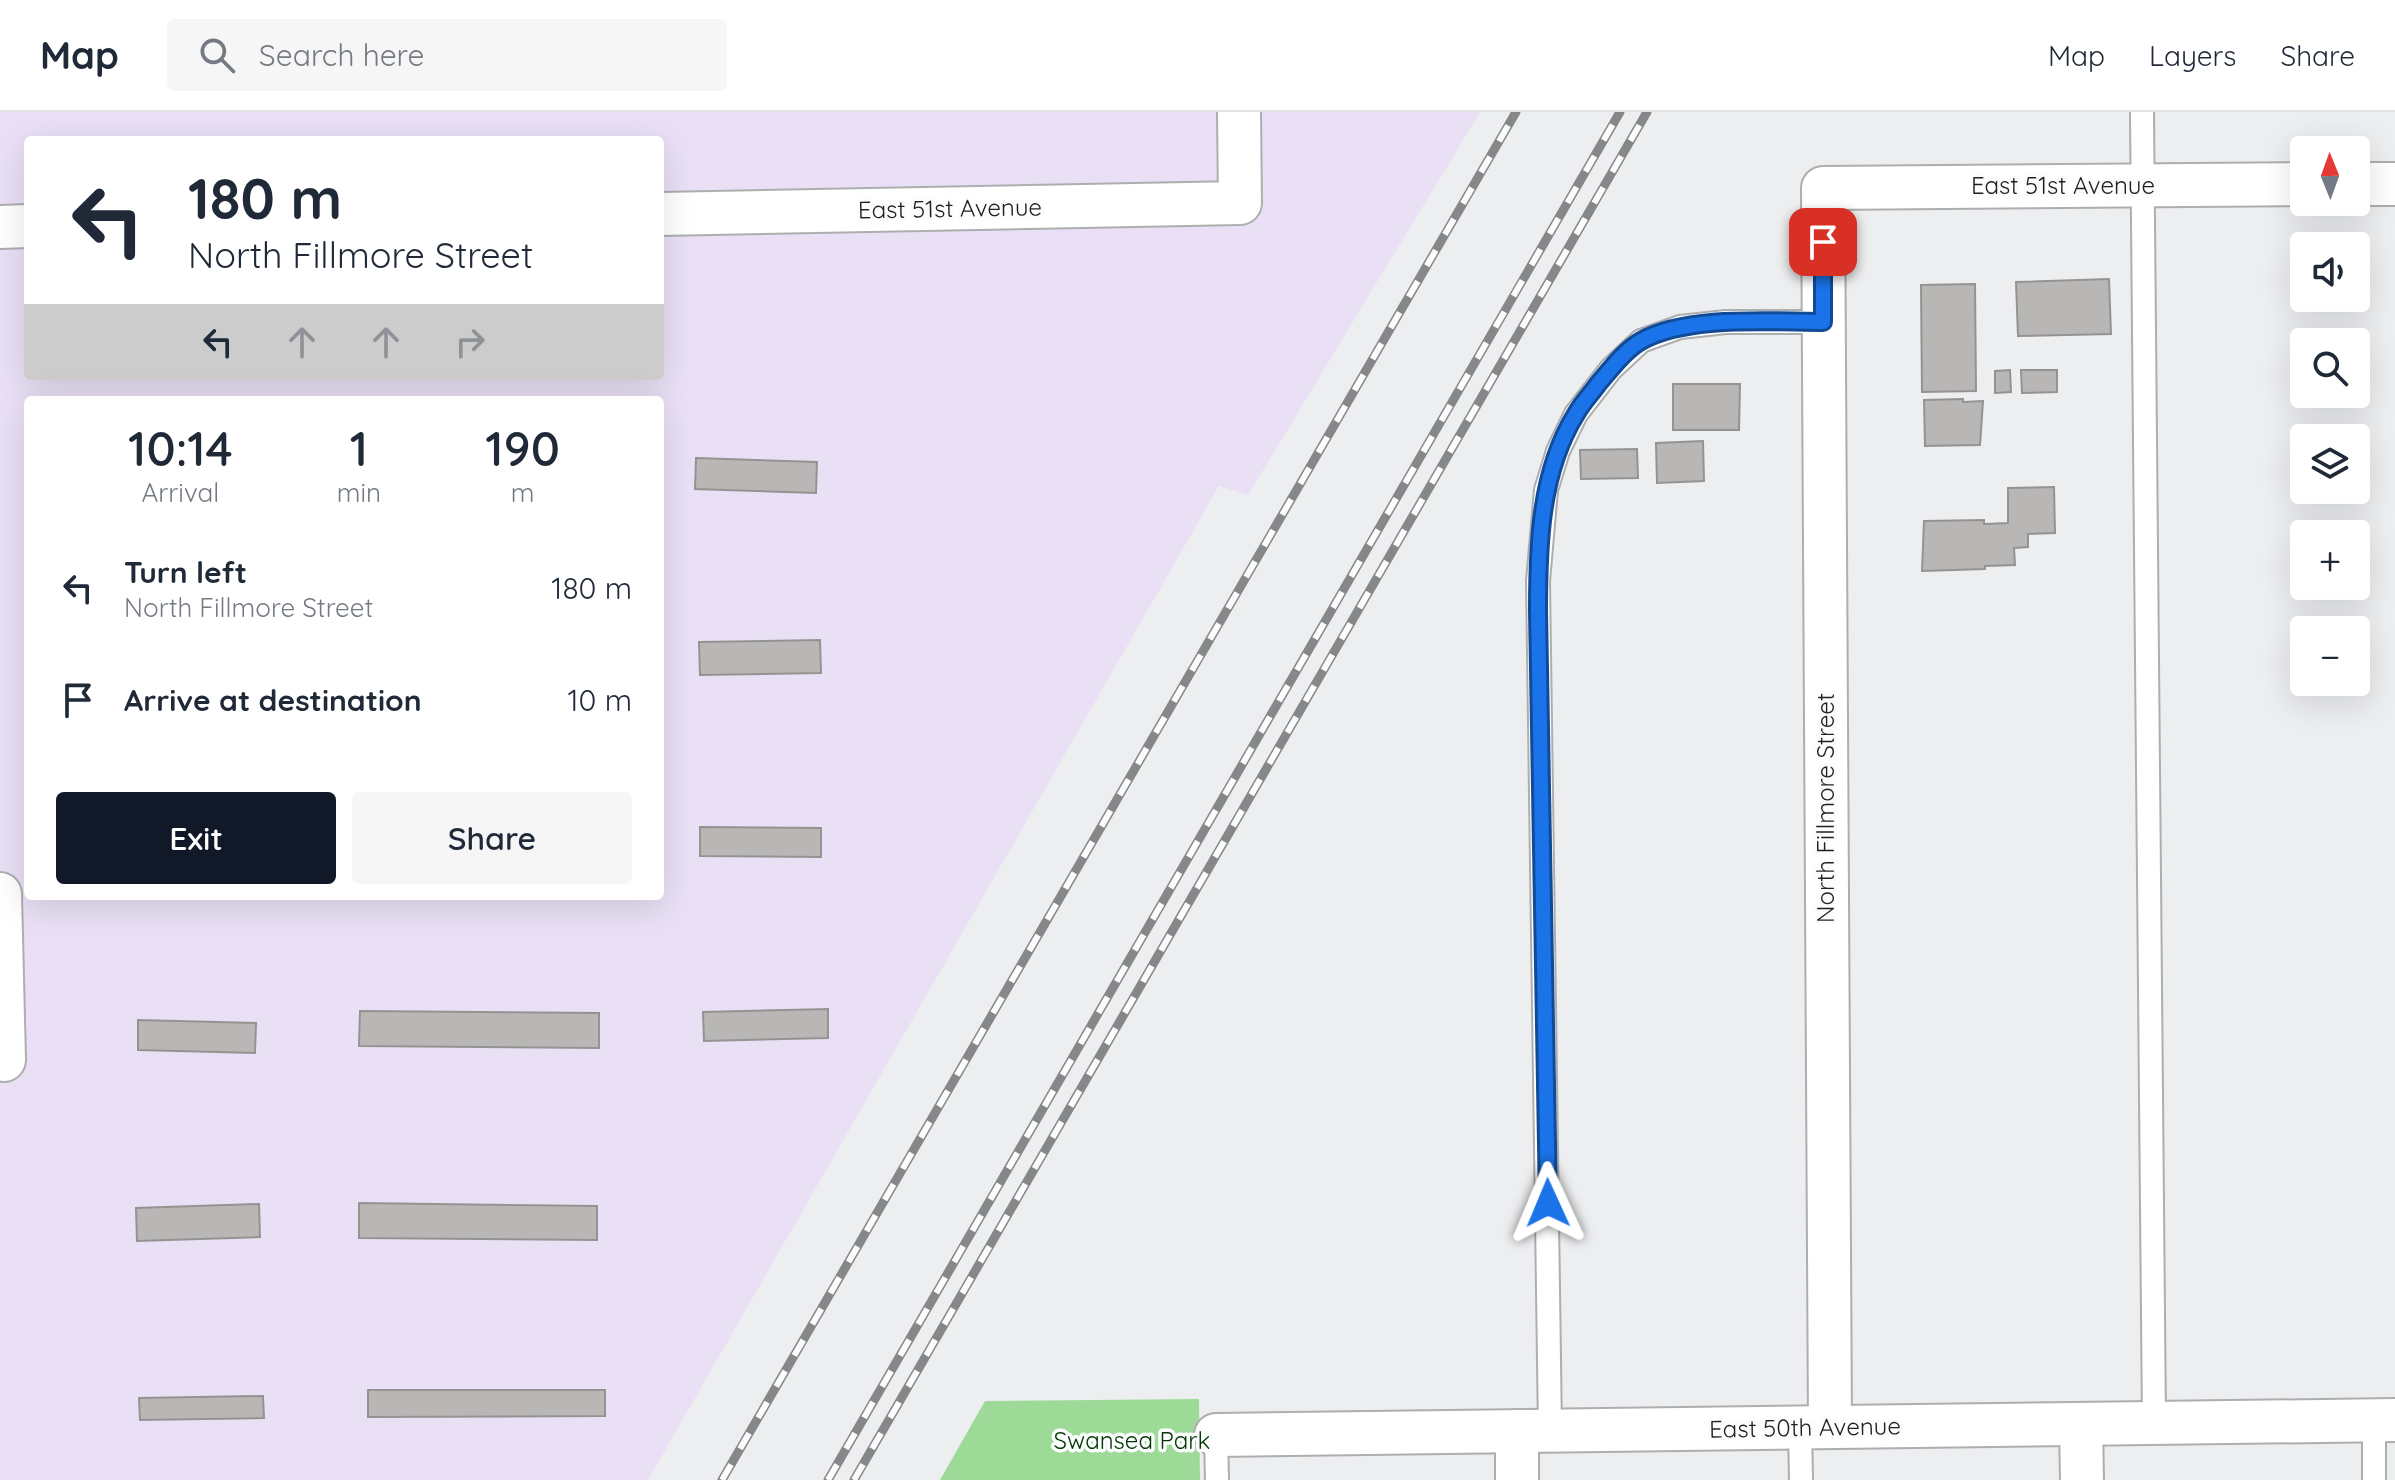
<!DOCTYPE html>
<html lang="en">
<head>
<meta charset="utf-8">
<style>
	:root { --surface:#fff; --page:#f6f6f7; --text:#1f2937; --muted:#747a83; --line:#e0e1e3; --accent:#111827 }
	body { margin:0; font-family:Quicksand,sans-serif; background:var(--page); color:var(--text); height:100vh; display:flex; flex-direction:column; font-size:30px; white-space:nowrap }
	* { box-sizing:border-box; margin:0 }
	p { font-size:26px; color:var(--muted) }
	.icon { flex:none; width:44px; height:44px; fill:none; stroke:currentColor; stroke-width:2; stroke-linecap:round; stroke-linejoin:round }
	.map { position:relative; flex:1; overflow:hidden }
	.drawer { position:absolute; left:24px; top:284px; width:640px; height:504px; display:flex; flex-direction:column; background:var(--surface); border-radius:8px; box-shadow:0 8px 32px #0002 }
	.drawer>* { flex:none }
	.top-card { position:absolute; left:24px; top:24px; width:640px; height:244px; border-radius:8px; box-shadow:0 8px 32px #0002; background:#fff; color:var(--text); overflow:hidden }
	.needle { width:52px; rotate:359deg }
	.fabs { position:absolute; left:2290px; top:24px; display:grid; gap:16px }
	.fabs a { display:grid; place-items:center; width:80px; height:80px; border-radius:8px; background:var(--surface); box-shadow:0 8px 32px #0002; font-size:40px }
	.pin { position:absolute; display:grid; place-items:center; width:68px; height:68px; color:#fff; margin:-34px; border-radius:16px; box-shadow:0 4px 12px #0006 }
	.me { position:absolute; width:88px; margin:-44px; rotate:359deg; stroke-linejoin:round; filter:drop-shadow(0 0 6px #0008) }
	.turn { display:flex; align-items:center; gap:28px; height:168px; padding:0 32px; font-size:36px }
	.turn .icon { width:104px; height:104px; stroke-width:2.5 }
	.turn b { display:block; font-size:56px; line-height:68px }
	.lanes { display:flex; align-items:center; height:76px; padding:0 32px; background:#0003; justify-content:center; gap:40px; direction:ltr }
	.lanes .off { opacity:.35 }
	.eta { display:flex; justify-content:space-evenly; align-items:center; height:136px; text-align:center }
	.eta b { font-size:48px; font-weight:600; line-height:56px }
	.action { display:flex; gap:16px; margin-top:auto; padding:16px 32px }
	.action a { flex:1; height:92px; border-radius:8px; background:var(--accent); color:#fff; font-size:32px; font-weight:600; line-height:92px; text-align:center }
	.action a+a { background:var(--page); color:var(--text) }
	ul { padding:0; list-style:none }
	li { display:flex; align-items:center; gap:24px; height:112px; padding:0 32px }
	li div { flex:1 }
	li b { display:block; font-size:30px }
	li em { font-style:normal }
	header { display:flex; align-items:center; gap:48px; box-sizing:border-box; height:112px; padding:0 40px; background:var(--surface); border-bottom:2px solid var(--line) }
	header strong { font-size:38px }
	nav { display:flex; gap:44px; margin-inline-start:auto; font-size:28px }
	.search { width:560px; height:72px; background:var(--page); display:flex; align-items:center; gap:20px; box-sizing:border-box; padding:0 28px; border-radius:8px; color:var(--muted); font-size:30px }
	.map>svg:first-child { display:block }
	.industrial { fill:#e9e0f5; fill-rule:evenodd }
	.green { fill:#9dda97 }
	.building { fill:#b9b7b6; stroke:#949392; stroke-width:2 }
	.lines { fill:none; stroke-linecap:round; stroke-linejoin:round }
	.lane-casing { stroke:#adaeaf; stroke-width:26 }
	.street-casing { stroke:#adaeaf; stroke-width:46 }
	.lane { stroke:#fff; stroke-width:22 }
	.street { stroke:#fff; stroke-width:42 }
	.rail-casing { stroke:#868788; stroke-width:9 }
	.rail { stroke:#fbfcfd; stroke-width:6; stroke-dasharray:18; stroke-linecap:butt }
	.route-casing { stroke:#114b97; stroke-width:20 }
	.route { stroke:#1a73e8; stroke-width:14 }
	.labels { text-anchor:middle; stroke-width:7; stroke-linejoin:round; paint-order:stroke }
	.street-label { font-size:24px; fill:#1f1f20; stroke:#fbfcfd }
	.park-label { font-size:24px; fill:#043702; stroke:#fbfcfd }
</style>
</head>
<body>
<header>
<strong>Map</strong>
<div class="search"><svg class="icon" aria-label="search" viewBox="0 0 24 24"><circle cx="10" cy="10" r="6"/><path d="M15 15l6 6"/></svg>Search here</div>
<nav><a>Map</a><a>Layers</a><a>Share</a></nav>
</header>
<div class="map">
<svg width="2395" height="1368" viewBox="0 0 2395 1368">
	<rect width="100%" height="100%" fill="#edeef0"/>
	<path class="industrial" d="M0,0H1480L1248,383L1219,374L648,1368H0ZM28,28H660V264H28ZM28,288H660V784H28Z"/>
	<polygon class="green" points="1199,1287 1200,1368 940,1368 985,1289"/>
	<g class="building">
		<polygon points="2109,167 2111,222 2018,224 2016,170"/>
		<polygon points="1975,172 1976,279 1922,280 1921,173"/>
		<polygon points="2010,258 2011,280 1995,281 1995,259"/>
		<polygon points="2021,258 2057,258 2057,280 2022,281"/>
		<polygon points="1673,272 1740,272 1739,318 1673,318"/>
		<polygon points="1963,287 1963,290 1983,289 1980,333 1925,334 1924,288"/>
		<polygon points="1703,329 1704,369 1657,371 1656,331"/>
		<polygon points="1637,337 1638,366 1581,367 1580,338"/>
		<polygon points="696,346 817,350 816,381 695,377"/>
		<polygon points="2054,375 2055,421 2028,422 2028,435 2014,436 2015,453 1985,454 1985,457 1922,459 1924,409 1984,408 1984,412 2008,411 2008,376"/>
		<polygon points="820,528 821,561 700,563 699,530"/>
		<polygon points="700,715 821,716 821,745 700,744"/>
		<polygon points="828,897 828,926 704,929 703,900"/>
		<polygon points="360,899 599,901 599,936 359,934"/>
		<polygon points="138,908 256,911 255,941 138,938"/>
		<polygon points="359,1091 597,1094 597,1128 359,1126"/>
		<polygon points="259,1092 260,1125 137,1129 136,1096"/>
		<polygon points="368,1278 605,1278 605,1304 368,1305"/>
		<polygon points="263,1284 264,1306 140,1308 139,1286"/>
	</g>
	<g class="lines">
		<g class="lane-casing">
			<g id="lane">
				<polyline points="2142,0 2154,1312"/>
				<polyline points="2374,1308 2374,1368"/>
				<polyline points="1800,1316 1801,1368"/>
				<polyline points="1550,1319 1538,469 1546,378 1558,339 1576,302 1611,257 1641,229 1680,215 1726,210 1823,210"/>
				<polyline points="1216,1323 1217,1368"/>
			</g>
		</g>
		<g class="street-casing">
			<g id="street">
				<polyline points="2356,72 2395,72"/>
				<polyline points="660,102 1240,91 1239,0"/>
				<polyline points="0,115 28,114"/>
				<polyline points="0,782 4,948"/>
				<polyline points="2081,1312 2082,1368"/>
				<polyline points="1830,1315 1823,76 2304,72"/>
				<polyline points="1517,1319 1517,1368"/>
				<polyline points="1216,1323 2395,1308"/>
			</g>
		</g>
		<use href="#lane" class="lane"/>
		<use href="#street" class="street"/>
		<g class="rail-casing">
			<g id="rail">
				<polyline points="722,1368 1516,0"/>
				<polyline points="828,1368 1620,0"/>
				<polyline points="854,1368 1647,0"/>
			</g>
		</g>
		<use href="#rail" class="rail"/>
	</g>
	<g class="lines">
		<g class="route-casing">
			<path id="route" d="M1548,1091L1538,498C1538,432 1540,360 1576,302C1582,291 1591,282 1598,272C1610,258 1625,238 1641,229C1687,203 1772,210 1823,210V130"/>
		</g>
		<use href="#route" class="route"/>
	</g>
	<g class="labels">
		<g class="street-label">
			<text x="2063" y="82">East 51st Avenue</text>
			<text transform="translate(950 97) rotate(-1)" y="8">East 51st Avenue</text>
			<text transform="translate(1826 696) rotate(-90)" y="8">North Fillmore Street</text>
			<text transform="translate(1805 1316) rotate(-1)" y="8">East 50th Avenue</text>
		</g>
		<g class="park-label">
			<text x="1132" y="1337">Swansea Park</text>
		</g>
	</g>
</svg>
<div class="fabs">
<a><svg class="needle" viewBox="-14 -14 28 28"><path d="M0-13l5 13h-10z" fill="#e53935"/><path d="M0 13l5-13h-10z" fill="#747a83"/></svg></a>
<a><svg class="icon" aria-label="sound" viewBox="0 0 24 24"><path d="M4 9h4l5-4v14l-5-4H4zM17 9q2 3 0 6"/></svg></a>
<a><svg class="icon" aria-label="search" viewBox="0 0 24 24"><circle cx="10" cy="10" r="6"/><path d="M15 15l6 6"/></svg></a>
<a><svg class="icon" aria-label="layers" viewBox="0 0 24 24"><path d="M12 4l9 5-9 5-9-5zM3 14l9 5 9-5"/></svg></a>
<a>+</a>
<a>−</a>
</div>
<div class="pin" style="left:1823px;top:130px;background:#d93025"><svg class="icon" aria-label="arrive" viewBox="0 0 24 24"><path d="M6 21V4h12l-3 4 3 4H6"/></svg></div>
<svg class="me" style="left:1548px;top:1091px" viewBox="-20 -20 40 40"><path d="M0-17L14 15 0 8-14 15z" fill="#1a73e8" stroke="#fff" stroke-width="4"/></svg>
<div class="top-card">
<div class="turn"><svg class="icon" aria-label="left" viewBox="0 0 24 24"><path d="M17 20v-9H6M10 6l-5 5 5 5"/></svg><div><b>180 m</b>North Fillmore Street</div></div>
<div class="lanes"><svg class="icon" aria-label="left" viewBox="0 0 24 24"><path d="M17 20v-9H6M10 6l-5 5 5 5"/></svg><svg class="icon off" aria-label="ahead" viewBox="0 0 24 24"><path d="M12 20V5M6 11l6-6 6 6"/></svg><svg class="icon off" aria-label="ahead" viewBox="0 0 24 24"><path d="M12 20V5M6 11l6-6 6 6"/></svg><svg class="icon off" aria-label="right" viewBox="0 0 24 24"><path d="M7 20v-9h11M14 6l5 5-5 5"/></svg></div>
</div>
<section class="drawer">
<div class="eta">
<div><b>10:14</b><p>Arrival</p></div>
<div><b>1</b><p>min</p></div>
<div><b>190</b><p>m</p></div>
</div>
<ul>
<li><svg class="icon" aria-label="left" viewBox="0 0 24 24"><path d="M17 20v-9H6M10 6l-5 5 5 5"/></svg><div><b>Turn left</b><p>North Fillmore Street</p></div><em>180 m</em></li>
<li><svg class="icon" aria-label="arrive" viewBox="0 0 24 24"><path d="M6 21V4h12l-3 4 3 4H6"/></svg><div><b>Arrive at destination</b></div><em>10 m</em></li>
</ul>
<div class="action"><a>Exit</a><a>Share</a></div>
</section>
</div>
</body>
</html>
